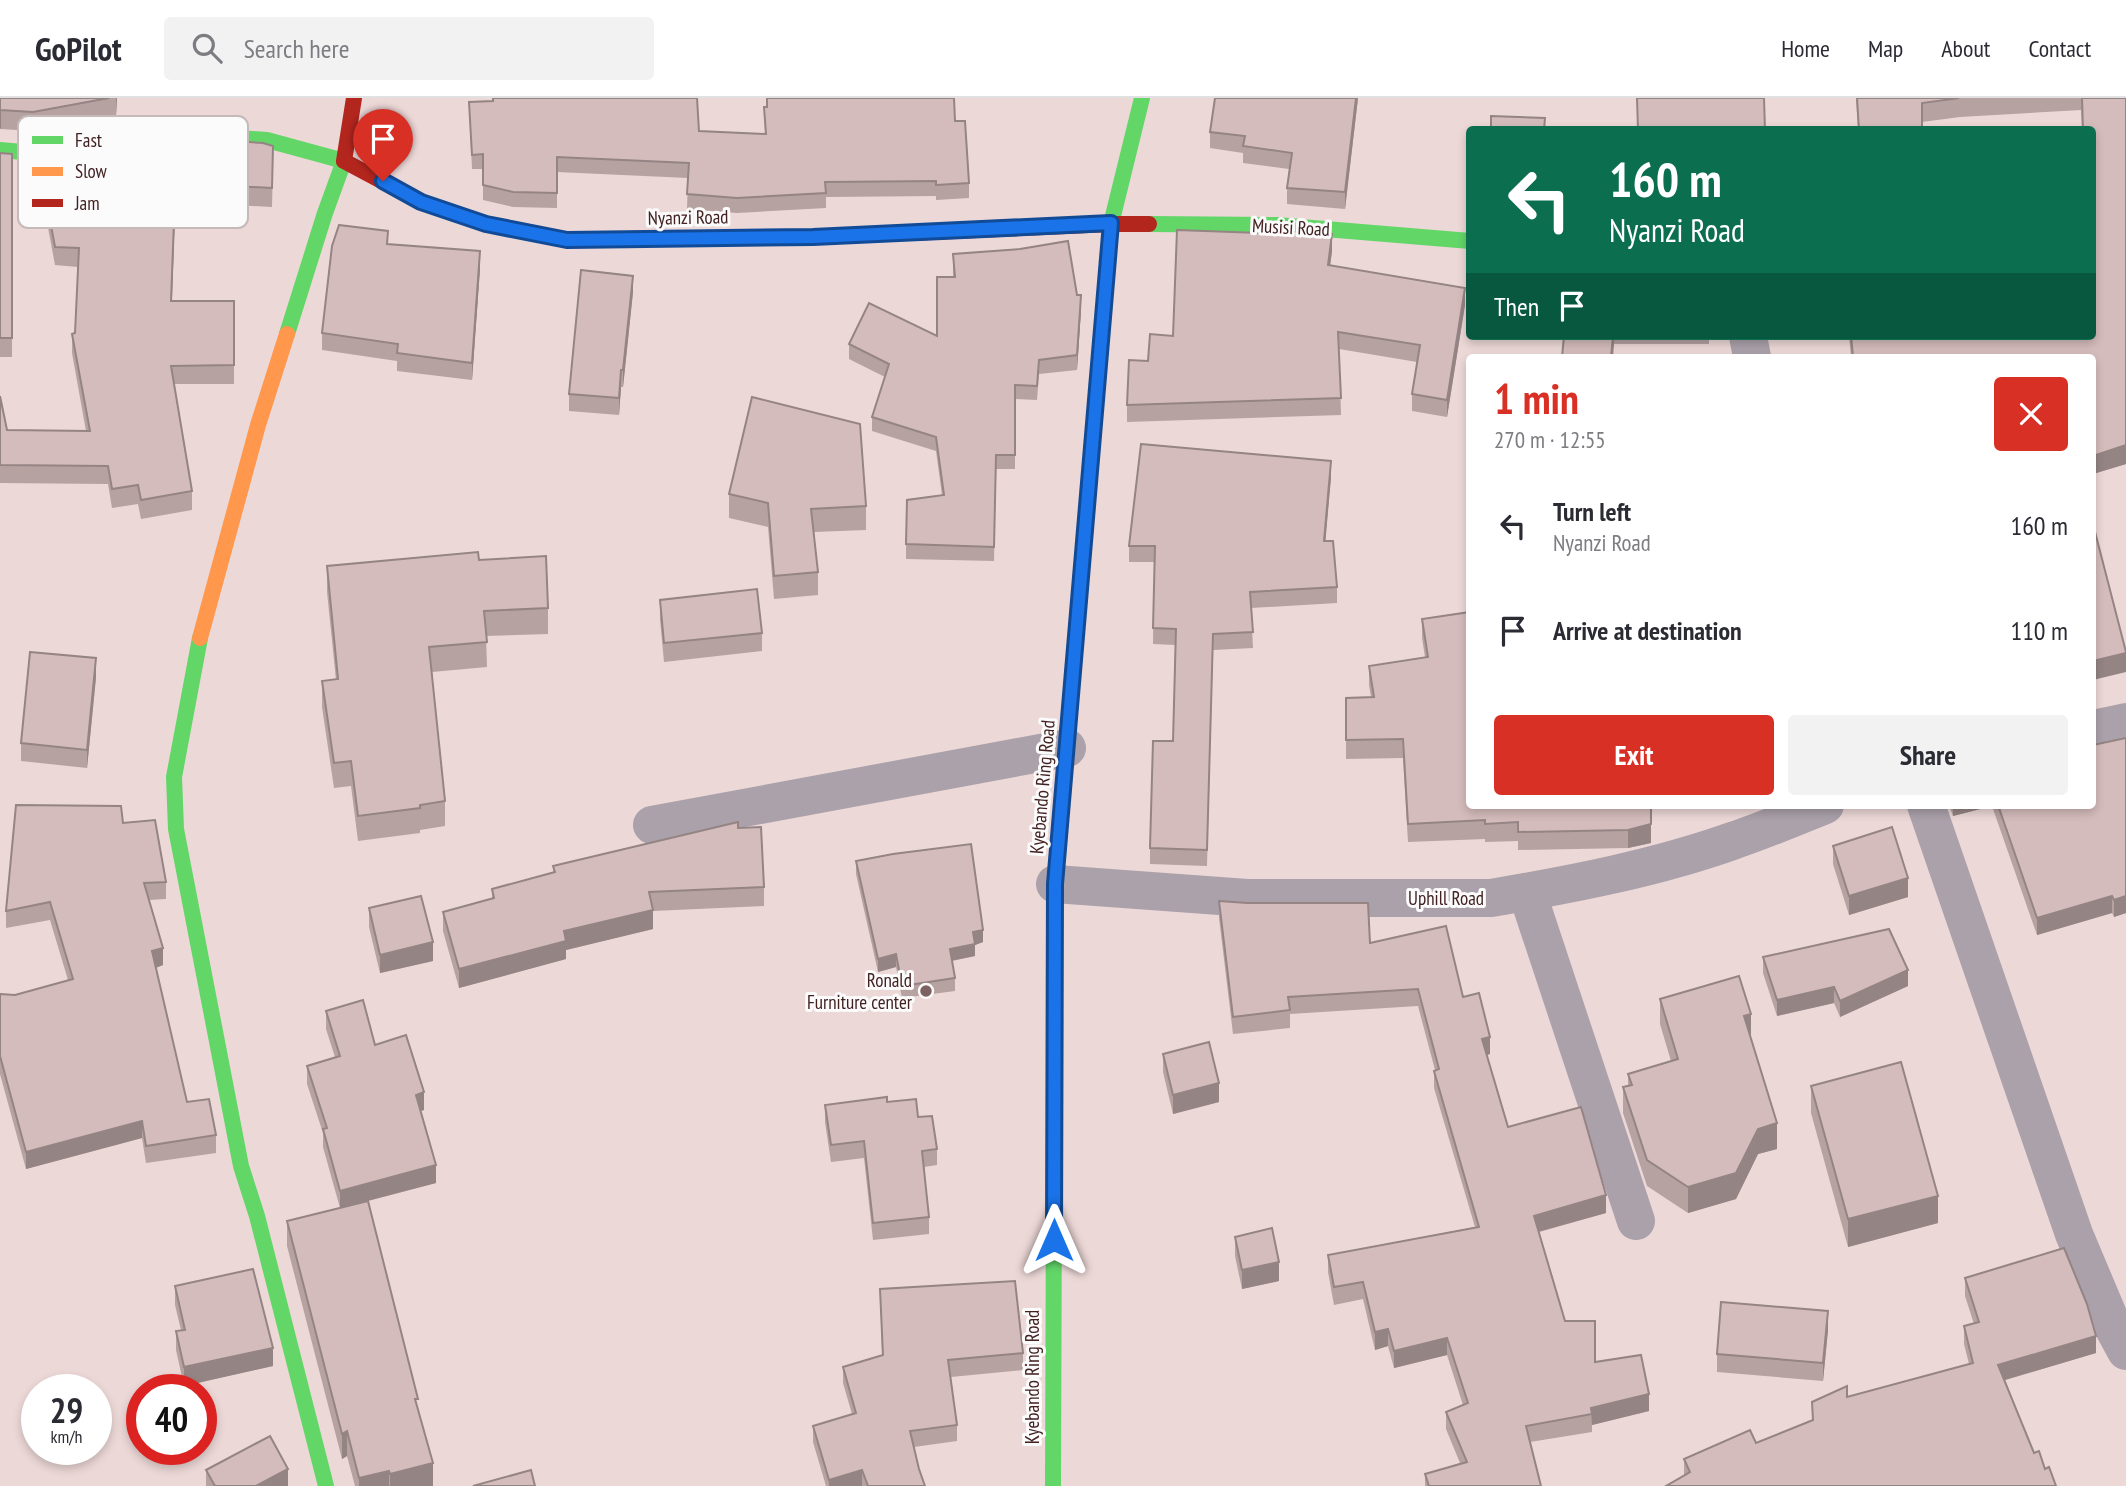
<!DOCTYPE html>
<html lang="en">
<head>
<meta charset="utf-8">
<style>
	:root { --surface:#fff; --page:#f2f2f3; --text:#2b2b33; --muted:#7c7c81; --line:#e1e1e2; --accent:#d93025 }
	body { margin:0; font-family:"PT Sans Narrow",sans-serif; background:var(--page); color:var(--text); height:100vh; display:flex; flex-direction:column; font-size:26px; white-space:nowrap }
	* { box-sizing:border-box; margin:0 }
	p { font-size:23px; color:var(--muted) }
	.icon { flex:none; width:38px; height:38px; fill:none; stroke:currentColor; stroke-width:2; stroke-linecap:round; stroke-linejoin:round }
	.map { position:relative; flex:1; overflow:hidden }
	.details { position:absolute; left:1466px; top:256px; width:630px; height:455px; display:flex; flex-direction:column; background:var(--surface); border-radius:7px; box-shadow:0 4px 10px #0003 }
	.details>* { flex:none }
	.top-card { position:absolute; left:1466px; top:28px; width:630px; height:214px; border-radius:7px; box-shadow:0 4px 10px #0003; background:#0b6e4f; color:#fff; overflow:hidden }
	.speed { position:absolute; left:21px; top:1276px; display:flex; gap:14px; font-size:35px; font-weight:700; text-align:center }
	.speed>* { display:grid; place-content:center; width:91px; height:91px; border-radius:50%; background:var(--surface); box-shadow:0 4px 10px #0003; line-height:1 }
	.speed small { font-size:18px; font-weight:400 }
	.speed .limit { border:10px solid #d22; background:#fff; color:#111 }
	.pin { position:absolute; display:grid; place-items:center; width:60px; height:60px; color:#fff; margin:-72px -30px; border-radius:50% 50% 50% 0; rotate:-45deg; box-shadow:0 0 7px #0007 }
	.pin .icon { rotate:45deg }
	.me { position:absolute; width:77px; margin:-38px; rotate:0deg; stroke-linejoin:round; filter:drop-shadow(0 0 5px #0008) }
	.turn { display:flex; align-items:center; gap:24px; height:147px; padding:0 28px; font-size:32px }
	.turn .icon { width:91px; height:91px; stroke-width:2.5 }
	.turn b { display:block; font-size:49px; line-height:60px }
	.then { display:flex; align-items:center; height:66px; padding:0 28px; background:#0003; gap:14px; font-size:26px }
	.round { display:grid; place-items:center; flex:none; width:74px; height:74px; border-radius:7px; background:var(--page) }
	.summary { display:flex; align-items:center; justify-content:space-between; height:119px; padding:0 28px }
	h1 { font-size:42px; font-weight:800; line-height:52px; color:var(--accent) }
	.action { display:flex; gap:14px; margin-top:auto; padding:14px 28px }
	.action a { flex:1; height:80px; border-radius:7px; background:var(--accent); color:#fff; font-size:28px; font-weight:800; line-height:80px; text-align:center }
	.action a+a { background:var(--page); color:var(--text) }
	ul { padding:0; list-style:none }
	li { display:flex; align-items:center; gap:21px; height:105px; padding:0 28px }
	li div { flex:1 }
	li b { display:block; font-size:26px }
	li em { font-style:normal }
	header { display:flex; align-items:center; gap:42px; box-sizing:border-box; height:98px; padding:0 35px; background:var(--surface); border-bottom:2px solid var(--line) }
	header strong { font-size:33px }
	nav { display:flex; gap:38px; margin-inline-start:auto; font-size:24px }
	.search { width:490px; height:63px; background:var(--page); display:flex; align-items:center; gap:18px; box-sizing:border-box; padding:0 24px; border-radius:7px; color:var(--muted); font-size:26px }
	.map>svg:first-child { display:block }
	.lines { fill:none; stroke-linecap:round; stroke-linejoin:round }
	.street { stroke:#aba1aa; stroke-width:38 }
	.fast { stroke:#63d668; stroke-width:16 }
	.slow { stroke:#ff974d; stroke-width:16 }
	.jam { stroke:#b3261e; stroke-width:16 }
	.wall { fill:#b7a2a2 }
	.shaded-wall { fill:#958484 }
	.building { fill:#d5bcbc; stroke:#958484; stroke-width:2 }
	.route-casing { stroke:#114b97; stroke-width:18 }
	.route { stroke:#1a73e8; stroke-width:12 }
	.poi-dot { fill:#7e6161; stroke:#fbfbfb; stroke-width:2.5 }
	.labels { text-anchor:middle; stroke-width:6; stroke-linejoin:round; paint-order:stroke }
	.street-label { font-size:19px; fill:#422121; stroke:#fbfbfb }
	.poi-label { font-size:19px; fill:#422121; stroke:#fbfbfb; text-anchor:end }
	.key { fill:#fbfbfb; stroke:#c4baba; stroke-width:2 }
	.key-label { font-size:19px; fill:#422121 }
</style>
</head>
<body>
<header>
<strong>GoPilot</strong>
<div class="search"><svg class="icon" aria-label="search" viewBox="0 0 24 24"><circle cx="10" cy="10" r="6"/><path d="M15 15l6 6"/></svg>Search here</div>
<nav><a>Home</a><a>Map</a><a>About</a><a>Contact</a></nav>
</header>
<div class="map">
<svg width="2126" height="1388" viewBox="0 0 2126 1388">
	<rect width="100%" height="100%" fill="#ecd8d7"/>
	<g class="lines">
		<g class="street">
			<polyline points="1748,238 1752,259"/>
			<polyline points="2093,631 2126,624"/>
			<polyline points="1926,707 2074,1136 2113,1229 2126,1253"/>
			<polyline points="652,727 1067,650"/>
			<path d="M1055,786L1247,800H1491C1573,786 1657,770 1735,742C1765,732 1795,719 1825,707"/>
			<polyline points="1527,794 1636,1123"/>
		</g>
		<g class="fast">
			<polyline points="0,52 34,55 146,34 267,42 344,63 325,115 287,236"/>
			<polyline points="484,125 567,142 813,139 908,135"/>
			<polyline points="1149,126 1277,127 1470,143"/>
			<polyline points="1096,303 1111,126 1142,0"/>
			<polyline points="200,540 174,679 176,731 241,1068 257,1118 326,1388"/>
			<polyline points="1053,1388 1055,786 1075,546"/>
		</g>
		<g class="slow">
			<polyline points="200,540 258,327 287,236"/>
			<polyline points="1075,546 1096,303"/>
		</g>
		<g class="jam">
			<polyline points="354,0 344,63 421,104 484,125"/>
			<polyline points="908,135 1111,126 1149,126"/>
		</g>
	</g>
	<g class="wall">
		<polygon points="0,0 117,0 116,17 33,33 0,31"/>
		<polygon points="492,0 697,0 699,33 765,36 764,9 955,23 969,85 969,100 936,102 936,98 826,99 826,110 737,115 687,111 688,80 557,74 557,110 513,109 483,102 483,71 472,71 469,4 492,3"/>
		<polygon points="1358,0 1345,111 1287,106 1287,90 1289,71 1243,65 1243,55 1210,50 1210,34"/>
		<polygon points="1856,0 2126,0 2126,366 2093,376 2093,259 1851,259 1849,238 2093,238 2093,32 2082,32 2081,12 1960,19 1922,24 1922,32 1858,32"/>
		<polygon points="0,55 12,56 12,259 0,259"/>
		<polygon points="38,58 273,66 272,109 197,105 197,115 175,115 172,203 234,203 234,286 174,286 192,393 192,412 141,421 138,406 112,410 108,386 0,385 0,399 0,298 7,332 86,333 72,255 72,236 75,235 78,169 55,167 38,76"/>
		<polygon points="388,146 480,171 472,282 397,273 397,263 322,252 322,235"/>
		<polygon points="1332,153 1330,167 1465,207 1447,319 1412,313 1412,296 1417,264 1339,251 1341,317 1127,324 1127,307 1148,263 1173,238"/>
		<polygon points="953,156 1077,197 1081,212 1077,272 1039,276 1037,302 1015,301 1015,371 996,371 994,463 906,461 906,446 942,397 936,353 872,333 872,319 885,279 849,261 849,246 937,238 953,179"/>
		<polygon points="633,194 623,289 621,289 619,317 569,313 569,296"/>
		<polygon points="1564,238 1709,238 1709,246 1614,246"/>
		<polygon points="1331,379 1325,443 1337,489 1337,505 1251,510 1253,550 1213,552 1207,768 1150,766 1150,750 1173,643 1175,547 1153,546 1154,464 1129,464 1129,448"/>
		<polygon points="2093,387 2095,396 2095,414 2093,415"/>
		<polygon points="729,396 866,408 866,432 814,434 818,474 818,497 774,501 768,429 729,420"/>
		<polygon points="327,468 548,510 548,536 486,538 487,569 432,574 445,703 445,728 420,732 420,735 358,743 351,688 334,690 322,609 322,583 336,582 327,494"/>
		<polygon points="660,502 762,535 762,553 664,564 660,521"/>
		<polygon points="1422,521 1470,707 1681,707 1681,710 1651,711 1651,745 1628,750 1518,752 1518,743 1485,744 1485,741 1408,744 1403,660 1346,661 1346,600 1371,599 1369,587 1369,568 1425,559 1422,540"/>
		<polygon points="96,579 87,670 21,663 21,645"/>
		<polygon points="2126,640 2126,815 2114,819 2112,815 2037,837 1992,708 1953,718 1949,707 2093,707"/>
		<polygon points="123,725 166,784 166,801 149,802 163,867 156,870 187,1004 216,1037 216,1055 146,1065 142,1040 26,1071 0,976 0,896 15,897 68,882 50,822 6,830 6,813"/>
		<polygon points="738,730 764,789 764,808 653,813 653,831 566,852 566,861 459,890 443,833 443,814 492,801 492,791 553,774 553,768"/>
		<polygon points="1833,748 1908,799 1849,817 1833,766"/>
		<polygon points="856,763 983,844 975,847 975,858 952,863 955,880 955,893 902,900 896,869 878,874 856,776"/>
		<polygon points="1219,803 1370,845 1463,899 1490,956 1487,957 1508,1029 1606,1115 1539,1134 1565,1223 1595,1264 1649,1313 1592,1327 1592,1334 1530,1344 1541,1388 1425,1388 1425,1376 1460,1365 1446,1331 1446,1314 1463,1307 1447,1257 1394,1270 1388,1248 1375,1252 1363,1201 1334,1207 1328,1174 1328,1157 1475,1129 1434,990 1434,973 1435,972 1418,908 1290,916 1290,930 1233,936 1219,820"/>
		<polygon points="369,810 433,863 380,875 369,829"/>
		<polygon points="1763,859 1908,888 1840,919 1834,905 1777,918 1763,875"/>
		<polygon points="1660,901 1751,941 1777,1051 1758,1056 1736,1101 1688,1115 1647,1088 1623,1015 1623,989 1628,988 1628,976 1671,963 1660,926"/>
		<polygon points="326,913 375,947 424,1012 421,1013 436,1085 353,1107 418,1313 433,1388 355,1388 347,1358 342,1361 287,1148 287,1123 340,1110 323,1049 323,1035 307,986 307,968 335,959 326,931"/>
		<polygon points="1163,956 1219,1004 1173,1016 1163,974"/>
		<polygon points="1811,988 1938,1125 1848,1149 1811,1015"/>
		<polygon points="887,1004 918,1019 937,1051 937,1067 924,1069 929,1119 929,1136 873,1142 864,1060 831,1064 825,1024 825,1007"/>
		<polygon points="1235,1139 1279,1183 1242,1191 1235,1158"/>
		<polygon points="1965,1180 2096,1255 2005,1282 2034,1355 2045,1371 1684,1377 1684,1361 1756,1345 1812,1322 1812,1304 1847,1299 1969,1266 1964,1246 1964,1228 1974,1226 1965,1198"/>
		<polygon points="175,1188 273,1268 184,1288 176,1252 176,1233 181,1232 175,1207"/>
		<polygon points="880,1191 1023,1255 1023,1272 951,1279 957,1327 957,1343 914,1349 919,1371 925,1388 826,1388 813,1344 813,1328 852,1316 843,1285 843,1269 882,1258"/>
		<polygon points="1828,1232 1823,1283 1717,1274 1717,1256"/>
		<polygon points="206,1372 288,1388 206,1388"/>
	</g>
	<g class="shaded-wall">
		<polygon points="116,0 117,0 116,17"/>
		<polygon points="1356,0 1358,0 1345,111 1345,94"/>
		<polygon points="0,12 1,12 1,30 0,31"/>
		<polygon points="175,96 175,115 171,222 171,203"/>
		<polygon points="1332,136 1332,153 1328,184 1328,167"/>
		<polygon points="480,153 480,171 472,282 472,265"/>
		<polygon points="633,178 633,194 623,289 623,272"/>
		<polygon points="1465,190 1465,207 1447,319 1447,302"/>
		<polygon points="1081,197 1081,212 1077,272 1077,257"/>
		<polygon points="1613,238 1614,238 1614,246 1613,259 1611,259"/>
		<polygon points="621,272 621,289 619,317 619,300"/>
		<polygon points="2126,347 2126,366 2093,376 2093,358"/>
		<polygon points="1331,363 1331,379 1324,460 1324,443"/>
		<polygon points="2126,555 2126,574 2093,582 2093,563"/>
		<polygon points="96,560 96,579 87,670 87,652"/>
		<polygon points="1953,707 1992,707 1992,708 1953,718"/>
		<polygon points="1651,726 1651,745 1628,750 1628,732"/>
		<polygon points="1908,780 1908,799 1849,817 1849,798"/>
		<polygon points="2112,798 2112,815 2037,837 2037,820"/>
		<polygon points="2126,798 2126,815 2114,819 2114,802"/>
		<polygon points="653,812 653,831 566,852 566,861 459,890 459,871 564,833"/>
		<polygon points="983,832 983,844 975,847 975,858 950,863 950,851 973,834"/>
		<polygon points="433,844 433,863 380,875 380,857"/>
		<polygon points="163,850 163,867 152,871 152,853"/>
		<polygon points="896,856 896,869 878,874 878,861"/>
		<polygon points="1908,872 1908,888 1840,919 1840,903"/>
		<polygon points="1834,889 1834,905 1777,918 1777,902"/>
		<polygon points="1751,916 1751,942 1744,918"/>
		<polygon points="1490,939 1490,956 1482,958 1482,941"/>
		<polygon points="1219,985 1219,1004 1173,1016 1173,997"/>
		<polygon points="424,994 424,1012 416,1014 416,997"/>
		<polygon points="142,1023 142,1040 26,1071 26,1054"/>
		<polygon points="1777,1025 1777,1051 1758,1056 1736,1101 1688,1115 1688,1089 1758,1031"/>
		<polygon points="436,1067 436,1085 340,1110 340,1093"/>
		<polygon points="1606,1097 1606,1115 1534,1135 1534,1118"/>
		<polygon points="1938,1098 1938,1125 1848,1149 1848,1121"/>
		<polygon points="1279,1164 1279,1183 1242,1191 1242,1172"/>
		<polygon points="1828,1213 1828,1232 1823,1283 1823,1265"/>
		<polygon points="1388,1231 1388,1248 1375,1252 1375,1234"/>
		<polygon points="2096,1238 2096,1255 1998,1284 1998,1267"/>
		<polygon points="1447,1240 1447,1257 1394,1270 1394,1253"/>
		<polygon points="273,1250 273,1268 184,1288 184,1269"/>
		<polygon points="1649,1296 1649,1313 1592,1327 1591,1310"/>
		<polygon points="347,1333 347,1358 342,1361 342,1336"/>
		<polygon points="433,1365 433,1388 390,1388 390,1376"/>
		<polygon points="288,1371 288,1388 256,1388"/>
		<polygon points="862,1372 862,1388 829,1388 829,1382"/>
		<polygon points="389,1373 389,1388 359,1388 359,1380"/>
	</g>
	<g class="building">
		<polygon points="0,0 109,0 33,14 0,12"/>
		<polygon points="493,0 697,0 699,33 766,36 764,9 767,9 767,0 954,0 955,23 965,23 969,85 936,87 936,83 825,84 826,95 737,100 687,96 689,65 557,59 557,95 513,94 483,87 483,56 472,57 469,4 493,3"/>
		<polygon points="1215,0 1356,0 1345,94 1287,90 1292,55 1243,48 1245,38 1210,34"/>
		<polygon points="1637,0 1764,0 1765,32 1638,32"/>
		<polygon points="1857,0 1959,0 1922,5 1922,32 1859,32"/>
		<polygon points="2082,0 2126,0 2126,347 2093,358 2093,259 1853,259 1851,238 2093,238 2093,32 2083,32"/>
		<polygon points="1491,18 1545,20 1544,32 1491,32"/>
		<polygon points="147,37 263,45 273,48 272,90 197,86 197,97 175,96 171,203 234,203 234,267 171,268 192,393 141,402 138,387 112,391 108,368 0,367 0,298 7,332 90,333 72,236 75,235 79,150 55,149 38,58"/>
		<polygon points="0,55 12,56 12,240 0,240"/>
		<polygon points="339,127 388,133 387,146 480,153 472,265 397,255 398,246 322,235 332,148"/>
		<polygon points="1177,132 1259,135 1259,132 1276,132 1332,136 1328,167 1465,190 1447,302 1412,296 1420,247 1338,234 1341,300 1127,307 1129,262 1148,263 1150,236 1173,238"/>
		<polygon points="1068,143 1077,197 1081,197 1077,257 1039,262 1037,288 1015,287 1015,357 996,357 994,449 906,446 907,402 944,397 936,339 872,319 889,266 849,246 869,205 937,238 937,179 955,179 953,156 1020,151"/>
		<polygon points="581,172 633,178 623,272 621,272 619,300 569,296"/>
		<polygon points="1564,238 1613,238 1611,259 1562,259"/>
		<polygon points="752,299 860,326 866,408 811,411 818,474 774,478 768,405 729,396"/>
		<polygon points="1141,346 1331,363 1324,443 1333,443 1337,489 1250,494 1253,534 1213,536 1207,752 1150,750 1153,643 1173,643 1176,531 1153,530 1155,448 1129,448"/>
		<polygon points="2093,426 2126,554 2126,555 2093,563"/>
		<polygon points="478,454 479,462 546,458 548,510 484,513 487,544 429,549 445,703 420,707 420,710 358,718 351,663 334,665 322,583 338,581 327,468"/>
		<polygon points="757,491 762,535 664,545 660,502"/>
		<polygon points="1470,514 1470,707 1651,707 1651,726 1628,732 1518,734 1518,724 1485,726 1485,722 1408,726 1403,641 1346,642 1346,600 1374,599 1369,568 1428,559 1422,521"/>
		<polygon points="30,554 96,560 87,652 21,645"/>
		<polygon points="2126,640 2126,798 2114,802 2112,798 2037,820 1998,707 2093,707 2093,647"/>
		<polygon points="16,707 121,708 123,725 155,722 166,784 144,785 163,850 152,853 187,1004 209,1001 216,1037 146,1048 142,1023 26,1054 0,958 0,896 15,897 73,881 50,804 6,813"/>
		<polygon points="738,724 738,730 761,729 764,789 649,794 653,812 564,833 566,843 459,871 443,814 494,800 492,791 555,774 553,768"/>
		<polygon points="1892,729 1908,780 1849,798 1833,748"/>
		<polygon points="971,746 983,832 973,834 975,846 950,851 955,880 902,888 896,856 878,861 856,763 893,756"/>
		<polygon points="421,798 433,844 380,857 369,810"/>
		<polygon points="1219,803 1247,805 1368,805 1370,845 1446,828 1463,899 1479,895 1490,939 1482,941 1508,1029 1581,1009 1606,1097 1534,1118 1565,1223 1595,1223 1595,1264 1641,1257 1649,1296 1591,1310 1592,1316 1526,1328 1541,1388 1429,1388 1425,1376 1467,1364 1446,1314 1468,1305 1447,1240 1394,1253 1388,1231 1375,1234 1363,1184 1334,1189 1328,1157 1479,1129 1434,973 1439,971 1418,891 1288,899 1290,912 1233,919"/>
		<polygon points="1889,831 1908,872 1840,903 1834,889 1777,902 1763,859"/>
		<polygon points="1739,878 1751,916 1744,918 1777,1025 1758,1031 1736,1075 1688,1089 1647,1062 1623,989 1632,987 1628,976 1678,961 1660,901"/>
		<polygon points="363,902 375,947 406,937 424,994 416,997 436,1067 340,1093 323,1031 327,1030 307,968 340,958 326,913"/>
		<polygon points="1209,944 1219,985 1173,997 1163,956"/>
		<polygon points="1901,964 1938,1098 1848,1121 1811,988"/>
		<polygon points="887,999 887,1004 916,1001 918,1019 932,1018 937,1051 922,1053 929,1119 873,1125 864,1043 831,1047 825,1007"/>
		<polygon points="368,1103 418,1301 415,1301 433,1365 390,1376 389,1373 359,1380 347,1333 342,1336 287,1123"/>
		<polygon points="1272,1130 1279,1164 1242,1172 1235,1139"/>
		<polygon points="2064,1150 2087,1206 2096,1238 1998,1267 2034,1355 2039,1353 2045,1371 2049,1369 2056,1388 1666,1388 1690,1374 1684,1361 1750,1332 1756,1345 1813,1322 1812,1304 1847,1288 1847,1299 1973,1265 1964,1228 1979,1224 1965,1180"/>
		<polygon points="253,1171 273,1250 184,1269 176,1233 185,1232 175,1188"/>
		<polygon points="1015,1183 1023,1255 948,1262 957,1327 910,1333 919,1371 925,1388 868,1388 862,1372 829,1382 813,1328 856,1315 843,1269 883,1257 880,1191"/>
		<polygon points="1721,1204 1828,1213 1823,1265 1717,1256"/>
		<polygon points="270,1338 288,1371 256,1388 215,1388 206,1372"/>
		<polygon points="531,1372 535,1388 473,1388"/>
	</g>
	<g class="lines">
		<g class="route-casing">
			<polyline id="route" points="383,83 421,104 486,126 567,142 813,139 1111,125 1055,786 1054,1142"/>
		</g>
		<use href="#route" class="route"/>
	</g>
	<circle class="poi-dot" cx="926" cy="893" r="7"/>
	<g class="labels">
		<g class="street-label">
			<text transform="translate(688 119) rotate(-1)" y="7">Nyanzi Road</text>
			<text transform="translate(1291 129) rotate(3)" y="7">Musisi Road</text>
			<text transform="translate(1042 689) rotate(-85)" y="7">Kyebando Ring Road</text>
			<text x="1446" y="807">Uphill Road</text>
			<text transform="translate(1032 1279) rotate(-90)" y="7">Kyebando Ring Road</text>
		</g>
		<g class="poi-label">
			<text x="912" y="889">Ronald<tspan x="912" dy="22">Furniture center</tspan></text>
		</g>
	</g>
	<rect x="18" y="18" width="230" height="112" rx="10" class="key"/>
	<rect x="32" y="38" width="31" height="8" fill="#63d668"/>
	<rect x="32" y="69" width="31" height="9" fill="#ff974d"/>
	<rect x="32" y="101" width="31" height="8" fill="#b3261e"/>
	<g class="key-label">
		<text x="75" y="49">Fast</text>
		<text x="75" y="80">Slow</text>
		<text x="75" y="112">Jam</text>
	</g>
</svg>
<div class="speed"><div>29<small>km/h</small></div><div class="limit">40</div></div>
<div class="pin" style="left:383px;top:83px;background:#d93025"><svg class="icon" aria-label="arrive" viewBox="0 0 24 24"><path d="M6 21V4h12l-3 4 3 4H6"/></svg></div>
<svg class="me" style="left:1054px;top:1142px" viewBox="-20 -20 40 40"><path d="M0-17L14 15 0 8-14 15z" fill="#1a73e8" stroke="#fff" stroke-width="4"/></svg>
<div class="top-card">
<div class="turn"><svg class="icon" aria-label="left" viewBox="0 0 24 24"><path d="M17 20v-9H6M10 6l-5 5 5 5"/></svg><div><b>160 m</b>Nyanzi Road</div></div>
<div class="then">Then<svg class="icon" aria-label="arrive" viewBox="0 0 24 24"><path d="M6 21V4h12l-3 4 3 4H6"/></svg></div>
</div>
<section class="details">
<div class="summary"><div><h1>1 min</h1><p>270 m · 12:55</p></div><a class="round" style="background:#d93025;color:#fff"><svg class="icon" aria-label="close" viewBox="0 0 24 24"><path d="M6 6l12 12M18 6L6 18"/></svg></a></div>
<ul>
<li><svg class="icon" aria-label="left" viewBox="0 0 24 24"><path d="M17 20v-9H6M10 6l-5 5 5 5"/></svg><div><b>Turn left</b><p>Nyanzi Road</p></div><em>160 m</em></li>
<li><svg class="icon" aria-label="arrive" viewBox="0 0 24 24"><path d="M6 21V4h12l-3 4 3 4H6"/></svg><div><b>Arrive at destination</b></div><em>110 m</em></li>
</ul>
<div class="action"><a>Exit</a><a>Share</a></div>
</section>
</div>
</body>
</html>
